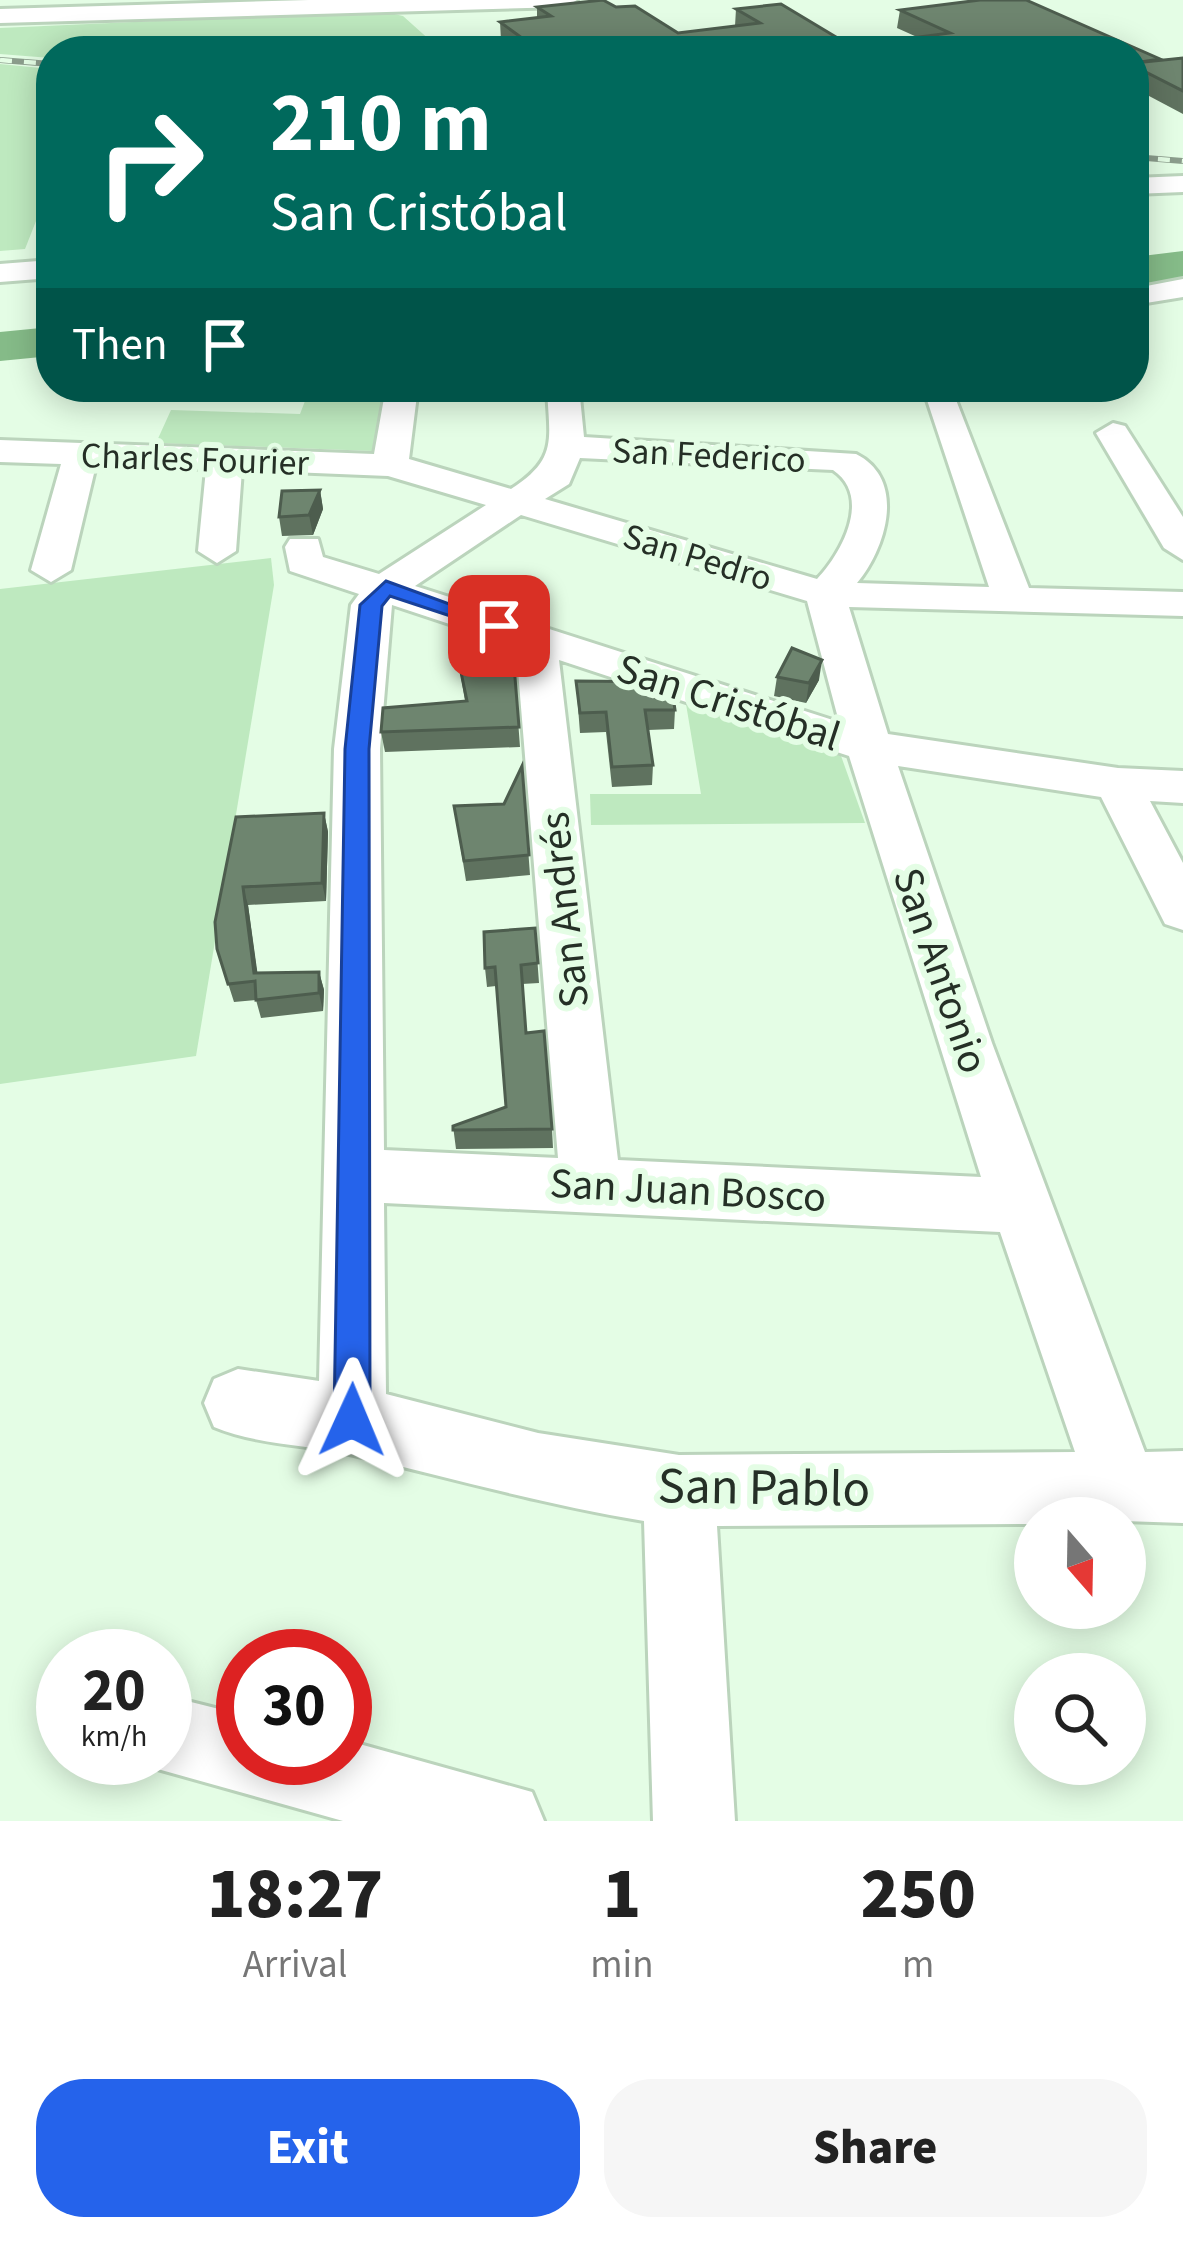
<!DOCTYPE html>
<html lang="en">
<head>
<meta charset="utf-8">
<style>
	:root { --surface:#fff; --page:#f6f6f6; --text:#222; --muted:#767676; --accent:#2563eb }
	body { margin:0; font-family:"Source Sans 3",sans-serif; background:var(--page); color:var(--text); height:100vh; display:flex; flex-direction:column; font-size:45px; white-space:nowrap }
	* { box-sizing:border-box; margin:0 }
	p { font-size:39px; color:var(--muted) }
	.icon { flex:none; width:66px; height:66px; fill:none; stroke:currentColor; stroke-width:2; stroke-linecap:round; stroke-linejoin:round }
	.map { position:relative; height:1821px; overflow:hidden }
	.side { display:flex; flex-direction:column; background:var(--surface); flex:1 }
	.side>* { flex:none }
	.top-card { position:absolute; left:36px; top:36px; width:1113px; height:366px; border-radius:48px; box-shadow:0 6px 30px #0003; background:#00695c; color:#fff; overflow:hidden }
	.needle { width:78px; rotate:160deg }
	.controls { position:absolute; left:1014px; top:1497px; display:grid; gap:24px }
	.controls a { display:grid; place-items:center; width:132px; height:132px; border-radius:50%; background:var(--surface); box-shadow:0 6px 30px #0003; font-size:60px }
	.speed { position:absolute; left:36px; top:1629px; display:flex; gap:24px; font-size:60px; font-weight:700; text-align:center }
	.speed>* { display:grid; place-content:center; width:156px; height:156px; border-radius:50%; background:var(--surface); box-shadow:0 6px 30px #0003; line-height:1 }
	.speed small { font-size:30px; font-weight:400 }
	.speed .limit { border:18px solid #d22; background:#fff; color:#111 }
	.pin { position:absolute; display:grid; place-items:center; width:102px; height:102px; color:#fff; margin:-51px; border-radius:24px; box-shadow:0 6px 18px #0006 }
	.me { position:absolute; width:132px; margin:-66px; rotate:1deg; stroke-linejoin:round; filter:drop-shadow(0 0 9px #0008) }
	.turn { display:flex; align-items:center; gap:42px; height:252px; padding:0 36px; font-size:54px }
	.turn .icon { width:156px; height:156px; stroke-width:2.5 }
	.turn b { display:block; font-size:84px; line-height:102px }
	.then { display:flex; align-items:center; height:114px; padding:0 36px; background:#0003; gap:24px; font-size:45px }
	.eta { display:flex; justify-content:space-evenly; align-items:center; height:204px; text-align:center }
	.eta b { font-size:72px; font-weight:800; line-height:84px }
	.cta { display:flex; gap:24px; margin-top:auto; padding:24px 36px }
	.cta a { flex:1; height:138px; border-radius:48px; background:var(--accent); color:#fff; font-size:48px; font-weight:800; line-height:138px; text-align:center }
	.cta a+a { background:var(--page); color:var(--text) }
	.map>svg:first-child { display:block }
	.green { fill:#bee9bf }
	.water { fill:#85bb88 }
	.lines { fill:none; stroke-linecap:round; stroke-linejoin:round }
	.minor-casing { stroke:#bbd4bc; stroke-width:6 }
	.major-casing { stroke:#bbd4bc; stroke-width:6 }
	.minor { fill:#fff; fill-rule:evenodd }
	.major { fill:#fff; fill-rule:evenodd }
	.rail-casing { stroke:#8b9d8c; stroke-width:6 }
	.rail { stroke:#e4fde5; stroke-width:4.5; stroke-dasharray:12; stroke-linecap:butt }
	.wall { fill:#5f725f }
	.shaded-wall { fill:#4d5d4e }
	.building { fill:#6e856f; stroke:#4d5d4e; stroke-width:3 }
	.route { fill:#2563eb; stroke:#184099; stroke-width:3 }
	.labels { text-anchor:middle; stroke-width:12; stroke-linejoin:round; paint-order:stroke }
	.far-street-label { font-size:36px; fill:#252f26; stroke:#e4fde5 }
	.street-label { font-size:42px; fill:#252f26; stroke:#e4fde5 }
	.near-street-label { font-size:51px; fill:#252f26; stroke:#e4fde5 }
</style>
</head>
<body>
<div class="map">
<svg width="1183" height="1821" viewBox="0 0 1183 1821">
	<rect width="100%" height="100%" fill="#e4fde5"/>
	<g class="green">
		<polygon points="381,11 403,16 442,51 51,51 51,58 0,54 0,28"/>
		<polygon points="0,64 51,69 51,183 25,249 0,251"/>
		<polygon points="310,388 391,388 374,451 156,443 171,410 300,414"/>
		<polygon points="271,558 274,585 196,1056 0,1084 0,589"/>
		<polygon points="685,698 840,753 865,823 591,825 590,794 701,794"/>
	</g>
	<g class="water">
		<polygon points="1183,251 1183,280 1134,289 1134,257"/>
		<polygon points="51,327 51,356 0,361 0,332"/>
	</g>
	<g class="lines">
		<g class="minor-casing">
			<g id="minor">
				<polygon points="1183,176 1183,192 1134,194 1134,178"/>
				<polygon points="51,260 51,278 0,282 0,264"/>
				<polygon points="1183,279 1183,297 1146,303 1134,298 1136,288"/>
				<path d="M386,387H418L409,459L511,489C559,458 549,439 547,387H579L584,437L856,454C908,480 885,550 857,583L989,587L927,400L914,387H951L1029,588L1183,592V616L849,607L888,734L1118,768L1183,771V803L1150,801L1183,863V930L1165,924L1101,797L898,766L992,1043L1145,1452L1183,1451V1523L1035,1518V1524L717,1526L735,1821H653L644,1521C547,1505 454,1479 358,1456C310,1444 260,1446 214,1427L204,1403L214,1379L238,1369L319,1381L334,749L351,605L359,594L290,571L285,547L290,539H318L323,557L379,574L486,505L388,476L242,470L236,551L217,563L198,551L206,469L96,465L71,570L51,582L31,570L61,464L0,462V440L374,454ZM580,458L833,470C873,497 841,554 817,579L545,499L569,484ZM521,515L807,601L839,722L415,586ZM392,605L516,646L558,1158L384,1150L380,749ZM559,660L849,756L981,1177L618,1160ZM384,1203L1000,1232L1075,1452L679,1455L538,1433L386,1394Z"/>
				<polygon points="1113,423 1125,426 1183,517 1183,560 1164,548 1096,433"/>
				<polygon points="175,1698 243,1715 243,1758 345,1758 345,1740 532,1792 544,1821 343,1821 147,1766 143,1758 165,1758 165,1702"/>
			</g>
		</g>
		<g class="major-casing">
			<polygon id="major" points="309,0 577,0 565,7 0,23 0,9"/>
		</g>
		<use href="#minor" class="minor"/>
		<use href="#major" class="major"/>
		<g class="rail-casing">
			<g id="rail">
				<polyline points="0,60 51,64"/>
				<polyline points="1134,157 1183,161"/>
			</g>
		</g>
		<use href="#rail" class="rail"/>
	</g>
	<g class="wall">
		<polygon points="603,0 616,7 635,6 678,33 735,26 736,9 781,4 851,46 917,37 897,28 900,10 980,0 1026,0 1160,59 1160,60 1183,58 1183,114 1134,88 1134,51 516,51 501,40 500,22 537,18 537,7"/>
		<polygon points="320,490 323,509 313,535 282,536 279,517"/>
		<polygon points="457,653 513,653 520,747 385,752 381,732 465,701"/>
		<polygon points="777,677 819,680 806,703 774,696"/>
		<polygon points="576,681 675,710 674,729 648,730 653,765 652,785 612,787 606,732 580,733"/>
		<polygon points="522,766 530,875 466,881 454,806 504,804"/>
		<polygon points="324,813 328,832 326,901 248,905 257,973 319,972 324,990 323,1011 261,1018 256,1000 234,1002 217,949 236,817"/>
		<polygon points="535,928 539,983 522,984 526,1033 552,1129 553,1148 456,1149 453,1126 506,1107 496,986 487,987 485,968"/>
	</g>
	<g class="shaded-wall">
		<polygon points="320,490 323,509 313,535 309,515"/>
		<polygon points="822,660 819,680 806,703 809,683"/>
		<polygon points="324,813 328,832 326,901 322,883"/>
		<polygon points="243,887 248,905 260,991 254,973"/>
		<polygon points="319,972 324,990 323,1011 319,993"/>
	</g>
	<g class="building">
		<polygon points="603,0 616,7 635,6 678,33 760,23 736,9 781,4 851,46 950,33 900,10 980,0 1026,0 1160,59 1134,63 1134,51 1074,51 1068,48 1047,51 540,51 500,22 551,16 537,7"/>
		<polygon points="1183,58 1183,91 1134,66 1134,63"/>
		<polygon points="320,490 309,515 279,517 282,491"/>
		<polygon points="792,648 822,660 809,683 777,677"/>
		<polygon points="457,653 513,653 519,727 381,732 383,708 467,701"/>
		<polygon points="576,681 671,682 675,710 645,710 653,765 612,767 606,712 580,713"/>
		<polygon points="522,766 529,855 464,861 454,806 504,804"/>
		<polygon points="324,813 322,883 243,887 254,973 319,972 319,993 256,1000 255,981 228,984 217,949 215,922 236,817"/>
		<polygon points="535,928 538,963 521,965 526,1033 544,1031 552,1129 453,1130 453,1126 506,1107 495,967 485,968 484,932"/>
	</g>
	<polygon class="route" points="386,581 510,626 499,632 390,596 382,606 369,749 370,1420 365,1433 352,1439 339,1433 334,1420 345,749 360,605"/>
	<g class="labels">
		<g class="far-street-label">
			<text transform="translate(709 454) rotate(3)" y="13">San Federico</text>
			<text transform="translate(195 458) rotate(2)" y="13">Charles Fourier</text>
			<text transform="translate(698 556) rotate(17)" y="13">San Pedro</text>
		</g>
		<g class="street-label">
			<text transform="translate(729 701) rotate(18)" y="15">San Cristóbal</text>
			<text transform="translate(563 910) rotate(-96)" y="15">San Andrés</text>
			<text transform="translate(942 970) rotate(71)" y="15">San Antonio</text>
			<text transform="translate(688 1189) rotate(3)" y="15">San Juan Bosco</text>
		</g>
		<g class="near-street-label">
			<text transform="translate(764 1486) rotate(1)" y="18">San Pablo</text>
		</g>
	</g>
</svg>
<div class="controls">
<a><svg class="needle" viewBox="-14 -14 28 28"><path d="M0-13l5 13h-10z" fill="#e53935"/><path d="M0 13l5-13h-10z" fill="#767676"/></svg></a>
<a><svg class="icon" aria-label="search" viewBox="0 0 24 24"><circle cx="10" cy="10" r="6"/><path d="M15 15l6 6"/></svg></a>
</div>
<div class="speed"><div>20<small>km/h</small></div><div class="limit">30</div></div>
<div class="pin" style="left:499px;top:626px;background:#d93025"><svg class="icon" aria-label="arrive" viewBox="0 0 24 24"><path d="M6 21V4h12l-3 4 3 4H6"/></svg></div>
<svg class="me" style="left:352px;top:1420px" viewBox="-20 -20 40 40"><path d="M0-17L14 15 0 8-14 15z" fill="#2563eb" stroke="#fff" stroke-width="4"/></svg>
<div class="top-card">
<div class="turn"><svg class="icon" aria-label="right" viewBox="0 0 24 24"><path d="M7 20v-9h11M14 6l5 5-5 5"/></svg><div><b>210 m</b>San Cristóbal</div></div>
<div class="then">Then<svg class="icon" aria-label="arrive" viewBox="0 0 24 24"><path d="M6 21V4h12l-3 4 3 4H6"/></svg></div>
</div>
</div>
<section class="side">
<div class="eta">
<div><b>18:27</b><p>Arrival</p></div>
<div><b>1</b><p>min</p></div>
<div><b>250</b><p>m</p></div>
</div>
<div class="cta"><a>Exit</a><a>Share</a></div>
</section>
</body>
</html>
